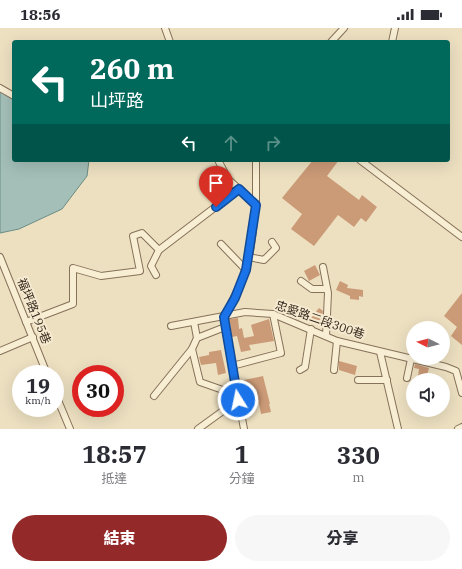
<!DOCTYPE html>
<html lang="zh-TW">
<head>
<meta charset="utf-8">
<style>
	:root { --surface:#fff; --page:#f7f7f7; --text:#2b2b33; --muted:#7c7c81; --accent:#942929 }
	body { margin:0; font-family:"IBM Plex Serif","Noto Sans TC",serif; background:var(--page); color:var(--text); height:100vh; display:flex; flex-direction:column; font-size:15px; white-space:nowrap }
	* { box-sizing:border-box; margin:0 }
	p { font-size:13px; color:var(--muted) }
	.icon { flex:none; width:22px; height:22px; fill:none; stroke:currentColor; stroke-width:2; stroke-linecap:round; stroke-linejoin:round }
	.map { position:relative; height:401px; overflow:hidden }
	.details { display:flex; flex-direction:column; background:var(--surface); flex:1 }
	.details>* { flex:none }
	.top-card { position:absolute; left:12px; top:12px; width:438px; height:122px; border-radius:4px; box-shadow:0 4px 16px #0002; background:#00695c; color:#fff; overflow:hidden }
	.needle { width:26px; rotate:276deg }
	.controls { position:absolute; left:406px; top:293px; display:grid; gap:8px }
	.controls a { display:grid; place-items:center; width:44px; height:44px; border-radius:50%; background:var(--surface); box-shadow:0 4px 16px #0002; font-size:20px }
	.speed { position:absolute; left:12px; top:337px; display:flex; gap:8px; font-size:20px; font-weight:700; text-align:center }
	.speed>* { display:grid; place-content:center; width:52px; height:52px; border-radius:50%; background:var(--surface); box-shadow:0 4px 16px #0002; line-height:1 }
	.speed small { font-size:10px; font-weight:400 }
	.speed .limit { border:6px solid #d22; background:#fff; color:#111 }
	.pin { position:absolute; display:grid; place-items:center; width:34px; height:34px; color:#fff; margin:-41px -17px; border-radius:50% 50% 50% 0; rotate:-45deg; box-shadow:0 0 4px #0007 }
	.pin .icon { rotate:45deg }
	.me { position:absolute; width:44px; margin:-22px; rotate:350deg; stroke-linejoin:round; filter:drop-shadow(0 0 3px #0008) }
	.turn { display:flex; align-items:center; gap:14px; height:84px; padding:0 12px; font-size:18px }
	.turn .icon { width:52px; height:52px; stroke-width:2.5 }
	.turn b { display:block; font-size:28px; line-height:34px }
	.lanes { display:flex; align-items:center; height:38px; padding:0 12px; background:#0003; justify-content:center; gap:20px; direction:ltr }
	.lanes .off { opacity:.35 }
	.eta { display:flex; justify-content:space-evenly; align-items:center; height:68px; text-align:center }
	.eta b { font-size:24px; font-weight:800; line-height:28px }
	.primary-button { display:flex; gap:8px; margin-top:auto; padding:8px 12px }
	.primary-button a { flex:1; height:46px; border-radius:24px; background:var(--accent); color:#fff; font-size:16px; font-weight:800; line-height:46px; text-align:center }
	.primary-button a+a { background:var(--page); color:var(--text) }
	.status { display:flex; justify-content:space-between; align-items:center; height:28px; padding:0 20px; background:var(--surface); direction:ltr }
	.status svg { height:11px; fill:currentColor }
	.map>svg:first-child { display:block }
	.water { fill:#a3bfb7; stroke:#6b8d85 }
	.building { fill:#cb9a77 }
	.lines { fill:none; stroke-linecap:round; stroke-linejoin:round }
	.minor-casing { stroke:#867159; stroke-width:8 }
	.minor { stroke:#f8eed4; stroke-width:6 }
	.route-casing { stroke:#114b97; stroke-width:10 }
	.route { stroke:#1a73e8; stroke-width:7 }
	.labels { text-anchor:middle; stroke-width:4; stroke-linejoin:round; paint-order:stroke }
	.street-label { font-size:12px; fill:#36291d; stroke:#f5ead0 }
</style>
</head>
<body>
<div class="status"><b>18:56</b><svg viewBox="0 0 49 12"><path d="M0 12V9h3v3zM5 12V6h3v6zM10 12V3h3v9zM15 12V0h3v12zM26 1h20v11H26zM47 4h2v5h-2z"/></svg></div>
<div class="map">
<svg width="462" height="401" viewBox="0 0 462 401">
	<rect width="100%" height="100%" fill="#ede0c1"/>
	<polygon class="water" points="0,61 14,69 14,132 89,132 87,148 62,181 19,201 0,205"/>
	<g class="building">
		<polygon points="313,132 339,132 327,148 359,172 362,167 377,179 366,194 361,190 354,199 338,187 314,218 291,201 302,186 282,170"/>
		<polygon points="315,237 320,247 309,253 304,243"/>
		<polygon points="340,253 348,257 347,260 363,262 363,269 359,268 359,272 350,271 350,268 336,262"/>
		<polygon points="462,265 462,317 451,308 457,299 444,288"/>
		<polygon points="319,280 323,283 322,289 317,295 311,290"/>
		<polygon points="238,290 239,301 242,300 244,310 254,308 251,297 269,291 274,313 249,317 251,322 241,324 237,308 232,309 230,296 230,291"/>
		<polygon points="221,322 226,345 218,347 216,335 201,337 199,329 209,327 209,324"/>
		<polygon points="339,333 357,338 355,347 339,342"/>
		<polygon points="415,336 429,340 426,351 418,349 419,341 414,340"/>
		<polygon points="263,348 270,376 269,376 271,384 261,386 256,361 246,363 244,352"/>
	</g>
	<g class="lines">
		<g class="minor-casing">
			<g id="minor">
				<polyline points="165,0 170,14"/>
				<polyline points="331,14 344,0"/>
				<polyline points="392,14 395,0"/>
				<polyline points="0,60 14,68"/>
				<path d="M218,132L228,151L256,177C253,198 252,221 246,242C241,261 224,280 225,299L244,401"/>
				<polyline points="360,132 462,209"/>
				<polyline points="256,177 256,132"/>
				<polyline points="221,216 246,242"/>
				<polyline points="0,229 47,346"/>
				<polyline points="248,229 264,232 276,220 272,214"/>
				<polyline points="323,239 328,265 326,308"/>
				<polyline points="156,247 151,238 159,222"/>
				<polyline points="301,253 312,261 327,261"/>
				<polyline points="26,294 73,276 73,240 101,248 140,243 133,208 142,205 159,222 239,161"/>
				<polyline points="194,294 197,310"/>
				<polyline points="171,298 245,284 273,286 337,313 446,339 456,343 462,365"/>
				<polyline points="225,299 197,310 192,321 200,354 237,367"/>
				<polyline points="0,323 33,309"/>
				<polyline points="380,324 398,401"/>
				<polyline points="232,338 281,325 273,286"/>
				<polyline points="300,342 305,339 311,301"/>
				<polyline points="334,342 337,313"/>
				<polyline points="407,350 411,331"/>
				<polyline points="358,352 387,352"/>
				<polyline points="55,365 70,401"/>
				<polyline points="154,368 192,321"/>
				<polyline points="198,401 238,372"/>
				<polyline points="458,401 462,399"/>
			</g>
		</g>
		<use href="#minor" class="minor"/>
	</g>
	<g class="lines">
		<g class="route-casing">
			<polyline id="route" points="216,179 239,161 256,177 246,242 235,270 224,289 238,372"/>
		</g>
		<use href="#route" class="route"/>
	</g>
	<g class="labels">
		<g class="street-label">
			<text transform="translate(34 283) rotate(68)" y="4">福坪路195巷</text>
			<text transform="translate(320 292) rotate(19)" y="4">忠愛路二段300巷</text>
		</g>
	</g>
</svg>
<div class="controls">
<a><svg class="needle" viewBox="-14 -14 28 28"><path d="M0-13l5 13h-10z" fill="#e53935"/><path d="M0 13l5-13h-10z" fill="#7c7c81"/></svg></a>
<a><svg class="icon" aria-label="sound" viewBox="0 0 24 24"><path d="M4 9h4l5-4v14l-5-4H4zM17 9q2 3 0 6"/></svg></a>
</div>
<div class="speed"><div>19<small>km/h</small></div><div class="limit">30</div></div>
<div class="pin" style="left:216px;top:179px;background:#d93025"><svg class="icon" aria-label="arrive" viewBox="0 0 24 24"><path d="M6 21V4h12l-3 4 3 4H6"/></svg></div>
<svg class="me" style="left:238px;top:372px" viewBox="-20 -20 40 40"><circle r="17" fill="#1a73e8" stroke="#fff" stroke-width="3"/><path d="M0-11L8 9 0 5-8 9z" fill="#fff"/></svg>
<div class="top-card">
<div class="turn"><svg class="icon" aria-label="left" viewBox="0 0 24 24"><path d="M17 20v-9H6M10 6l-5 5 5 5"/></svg><div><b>260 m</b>山坪路</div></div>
<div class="lanes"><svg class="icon" aria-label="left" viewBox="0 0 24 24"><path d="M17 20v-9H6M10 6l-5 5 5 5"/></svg><svg class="icon off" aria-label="ahead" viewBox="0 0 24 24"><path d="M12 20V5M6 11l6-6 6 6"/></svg><svg class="icon off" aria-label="right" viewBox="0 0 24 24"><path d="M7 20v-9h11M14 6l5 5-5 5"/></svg></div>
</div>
</div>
<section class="details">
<div class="eta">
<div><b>18:57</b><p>抵達</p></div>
<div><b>1</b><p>分鐘</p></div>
<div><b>330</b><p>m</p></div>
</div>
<div class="primary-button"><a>結束</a><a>分享</a></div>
</section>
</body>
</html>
